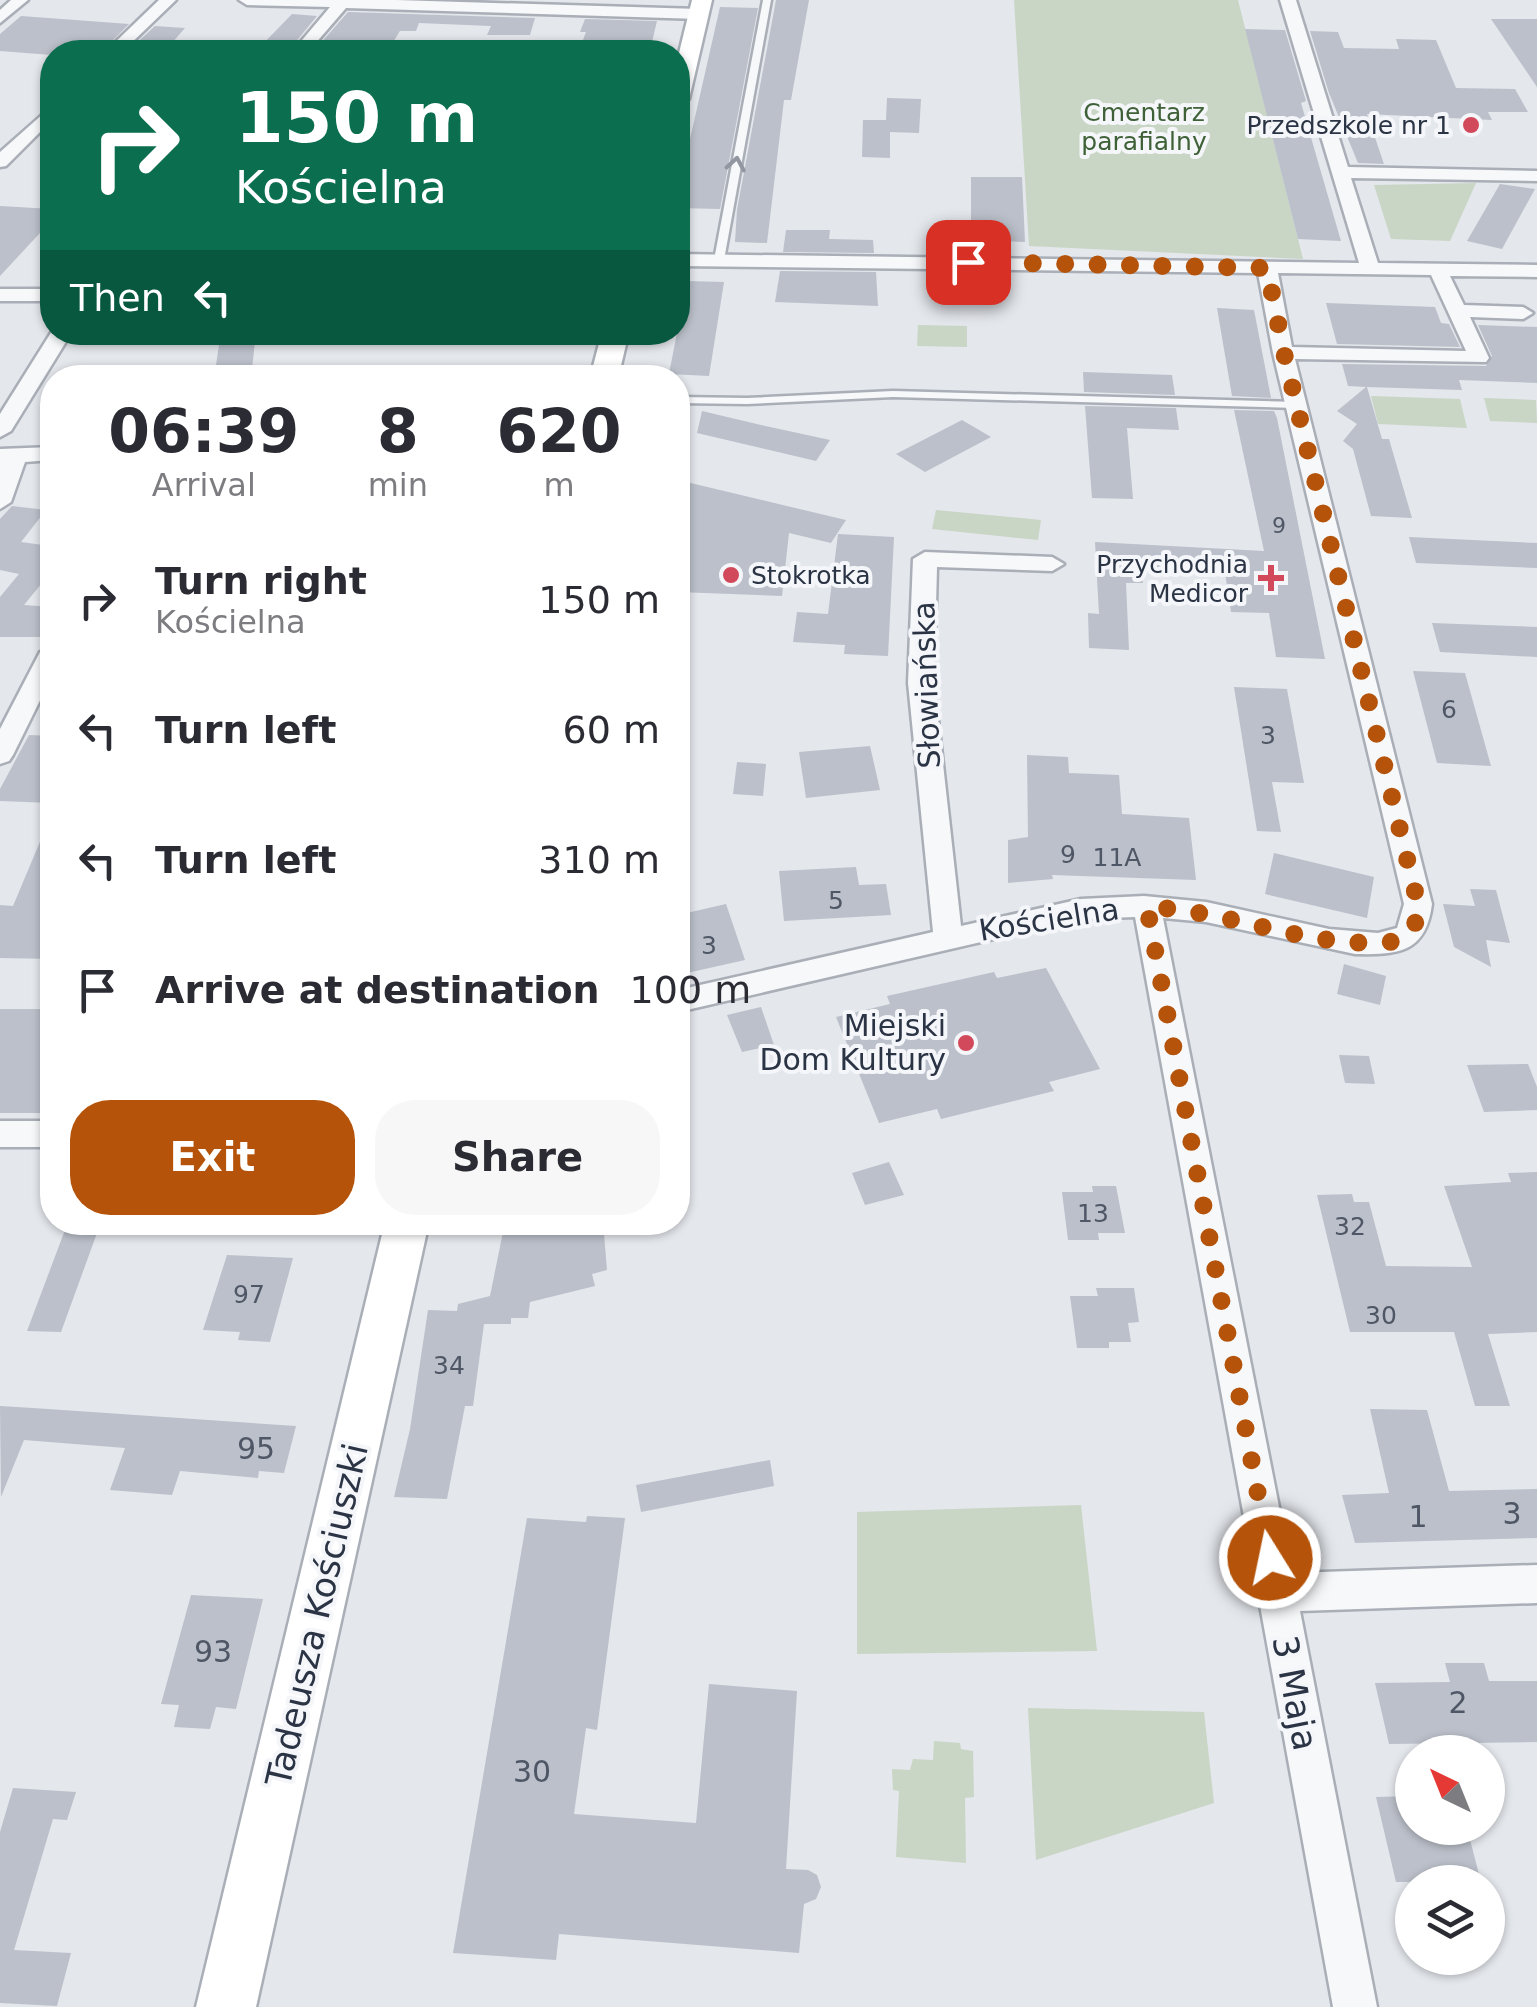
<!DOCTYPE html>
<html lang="en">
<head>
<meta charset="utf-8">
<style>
	:root { --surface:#fff; --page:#f7f7f7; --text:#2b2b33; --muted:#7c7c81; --accent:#b45309 }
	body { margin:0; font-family:"DejaVu Sans",sans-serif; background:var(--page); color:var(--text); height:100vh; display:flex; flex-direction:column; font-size:38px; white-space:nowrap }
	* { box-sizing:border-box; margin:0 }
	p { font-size:32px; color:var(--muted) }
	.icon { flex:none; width:55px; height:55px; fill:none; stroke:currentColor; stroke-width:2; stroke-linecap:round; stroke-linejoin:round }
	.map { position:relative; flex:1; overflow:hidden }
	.drawer { position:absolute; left:40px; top:365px; width:650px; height:870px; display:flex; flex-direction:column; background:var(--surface); border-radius:40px; box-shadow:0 2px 8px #0004 }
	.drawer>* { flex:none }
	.banner { position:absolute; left:40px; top:40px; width:650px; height:305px; border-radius:40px; box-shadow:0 2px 8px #0004; background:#0b6e4f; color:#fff; overflow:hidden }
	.needle { width:65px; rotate:317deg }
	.fabs { position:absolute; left:1395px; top:1735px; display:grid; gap:20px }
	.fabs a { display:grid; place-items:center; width:110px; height:110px; border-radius:50%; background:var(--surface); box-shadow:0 2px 8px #0004; font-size:50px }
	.pin { position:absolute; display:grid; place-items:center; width:85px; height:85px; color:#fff; margin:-42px; border-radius:20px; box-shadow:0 5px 15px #0006 }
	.me { position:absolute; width:110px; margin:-55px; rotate:350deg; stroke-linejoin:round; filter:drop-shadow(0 0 8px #0008) }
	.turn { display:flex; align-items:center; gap:35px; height:210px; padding:0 30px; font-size:45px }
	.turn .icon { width:130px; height:130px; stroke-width:2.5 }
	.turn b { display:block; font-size:70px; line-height:85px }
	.then { display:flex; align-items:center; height:95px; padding:0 30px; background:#0003; gap:20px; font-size:38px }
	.eta { display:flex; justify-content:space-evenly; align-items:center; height:170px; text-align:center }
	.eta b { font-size:60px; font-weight:700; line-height:70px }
	.cta { display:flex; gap:20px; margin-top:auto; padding:20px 30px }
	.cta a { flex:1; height:115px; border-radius:40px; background:var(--accent); color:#fff; font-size:40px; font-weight:700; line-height:115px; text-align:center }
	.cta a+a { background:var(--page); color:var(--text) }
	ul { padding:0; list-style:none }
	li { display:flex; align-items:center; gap:30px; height:130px; padding:0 30px }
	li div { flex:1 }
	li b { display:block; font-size:38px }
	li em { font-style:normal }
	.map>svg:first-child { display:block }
	.green { fill:#c9d6c5 }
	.building { fill:#bbc0ca }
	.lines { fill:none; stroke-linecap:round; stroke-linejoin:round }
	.lane-casing { stroke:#a9aeb7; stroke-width:5 }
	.street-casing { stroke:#a9aeb7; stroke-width:5 }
	.secondary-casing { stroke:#a9aeb7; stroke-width:5 }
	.lane { fill:#f7f8fa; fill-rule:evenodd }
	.street { fill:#f7f8fa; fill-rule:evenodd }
	.secondary { fill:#fff; fill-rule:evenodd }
	.oneway { stroke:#9196a0 }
	.route { stroke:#b45309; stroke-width:18; stroke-dasharray:0 32.4 }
	.poi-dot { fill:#d1495b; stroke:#f4f6f9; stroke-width:4 }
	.labels { text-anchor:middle; stroke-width:8; stroke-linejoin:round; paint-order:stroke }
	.far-number-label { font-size:22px; fill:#4f5766 }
	.far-park-label { font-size:25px; fill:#3f6138; stroke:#f4f6f9 }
	.far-poi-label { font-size:25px; fill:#2b3445; stroke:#f4f6f9; text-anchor:end }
	.number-label { font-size:25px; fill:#4f5766 }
	.street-label { font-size:30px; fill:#2b3445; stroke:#f4f6f9 }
	.poi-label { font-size:30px; fill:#2b3445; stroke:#f4f6f9; text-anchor:end }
	.near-number-label { font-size:30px; fill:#4f5766 }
	.near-street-label { font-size:35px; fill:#2b3445; stroke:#f4f6f9 }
</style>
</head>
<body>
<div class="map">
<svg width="1537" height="2007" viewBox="0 0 1537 2007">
	<rect width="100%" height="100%" fill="#e4e7ec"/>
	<g class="green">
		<polygon points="1014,0 1238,0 1303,259 1029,246"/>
		<polygon points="1476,183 1450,241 1391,239 1374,185"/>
		<polygon points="918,325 967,326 967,347 917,346"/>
		<polygon points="1371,396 1460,399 1467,428 1378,424"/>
		<polygon points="1484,398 1536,400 1537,423 1490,421"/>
		<polygon points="936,510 1041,520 1038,540 932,529"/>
		<polygon points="1081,1505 1097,1651 857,1654 857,1512"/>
		<polygon points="1028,1708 1204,1712 1214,1803 1036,1860"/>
		<polygon points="934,1741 960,1743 961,1749 973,1751 974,1797 965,1798 966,1863 896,1857 899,1791 893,1790 892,1769 910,1770 913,1759 933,1760"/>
	</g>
	<g class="building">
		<polygon points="776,0 809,0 791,100 784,100 767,243 735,242 737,210"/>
		<polygon points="720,7 758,8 720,209 678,208 678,192"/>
		<polygon points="348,12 535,18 530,35 487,35 491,26 419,23 416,31 400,31 387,52 313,52"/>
		<polygon points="292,14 317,16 289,50 259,48"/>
		<polygon points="21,16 129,24 101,52 52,55 0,51 0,34"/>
		<polygon points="585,19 657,21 652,42 583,40 586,32 580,32"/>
		<polygon points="1491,19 1537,19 1537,87"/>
		<polygon points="155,26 185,28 164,52 127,52"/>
		<polygon points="1245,29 1285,30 1306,101 1301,103 1341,241 1298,239"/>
		<polygon points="1310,31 1338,32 1344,48 1399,49 1396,39 1436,40 1456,88 1515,89 1528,112 1488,112 1492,120 1367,114 1384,164 1358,163 1329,93"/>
		<polygon points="887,98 921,99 919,133 890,132 890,158 862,157 863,120 886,120"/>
		<polygon points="971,177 1022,177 1025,242 971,240"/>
		<polygon points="1500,184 1535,189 1502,249 1467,241"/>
		<polygon points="0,206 52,209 52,220 0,276"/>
		<polygon points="786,230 830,230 829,239 873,240 874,253 783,252"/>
		<polygon points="780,271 876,272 878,306 775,302"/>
		<polygon points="687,281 724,282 709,376 669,374"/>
		<polygon points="1326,303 1435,307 1441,323 1449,324 1460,347 1337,344"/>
		<polygon points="1217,308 1254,310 1271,398 1232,396"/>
		<polygon points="1478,325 1537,327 1537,383 1459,380 1462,390 1367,387 1382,439 1389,439 1412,518 1371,516 1353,449 1343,441 1357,424 1337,411 1366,387 1348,386 1342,364 1486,366 1492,356"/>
		<polygon points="221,332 256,332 251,378 214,378"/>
		<polygon points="1083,372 1172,375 1175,395 1084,392"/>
		<polygon points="1085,406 1176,408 1179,430 1127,428 1133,499 1092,498"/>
		<polygon points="1234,410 1274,411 1277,418 1325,659 1276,657 1269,613 1231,612 1225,573 1141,568 1143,583 1126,583 1129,650 1089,648 1088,613 1099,614 1095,542 1264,551"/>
		<polygon points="702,411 761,425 830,440 816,461 697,433"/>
		<polygon points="962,420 991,437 925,472 896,454"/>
		<polygon points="678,480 791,507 846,520 831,543 789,533 782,596 678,592"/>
		<polygon points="12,506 46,510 21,542 43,545 52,534 52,579 46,578 24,605 52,607 52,625 45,637 0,637 0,597 19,574 0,570 0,519"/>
		<polygon points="838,534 894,537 888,656 844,654 845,645 793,642 797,612 828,614"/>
		<polygon points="1409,537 1537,543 1537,568 1416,563"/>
		<polygon points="1432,623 1537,627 1537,657 1440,652"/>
		<polygon points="1413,671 1465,673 1491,766 1437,763"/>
		<polygon points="1234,687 1287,689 1304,783 1272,782 1281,832 1257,831"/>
		<polygon points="29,735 52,736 52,803 0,801 0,789"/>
		<polygon points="870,746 880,790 806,798 799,752"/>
		<polygon points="1027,755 1068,757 1069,773 1119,775 1122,814 1189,818 1196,880 1052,875 1053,879 1008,883 1008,840 1028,837"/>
		<polygon points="737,762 766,764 763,796 733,794"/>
		<polygon points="52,813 52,959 0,958 0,905 13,906"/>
		<polygon points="1274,853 1374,877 1367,918 1265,894"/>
		<polygon points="856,867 859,885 886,884 891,915 784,921 779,871"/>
		<polygon points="1470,889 1496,890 1510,943 1486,940 1491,967 1454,947 1443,904 1475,906"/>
		<polygon points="726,904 745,960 678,975 678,915"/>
		<polygon points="1344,964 1386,976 1380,1005 1337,994"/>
		<polygon points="1046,968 1100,1069 1049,1082 1054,1091 941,1119 937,1109 879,1123 836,1017 890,1004 887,996 994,972 997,978"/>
		<polygon points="761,1007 774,1045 742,1052 727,1015"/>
		<rect x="0" y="1009" width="52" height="104"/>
		<polygon points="1339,1055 1369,1056 1375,1084 1345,1083"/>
		<polygon points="1528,1064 1537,1087 1537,1110 1484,1112 1467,1065"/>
		<polygon points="889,1162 904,1195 865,1205 852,1173"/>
		<polygon points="1537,1172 1537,1332 1488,1334 1510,1406 1475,1406 1454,1332 1350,1332 1317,1195 1352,1194 1354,1202 1369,1202 1386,1266 1472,1267 1444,1186 1511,1182 1508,1173"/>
		<polygon points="1092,1186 1116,1186 1125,1233 1098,1233 1099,1240 1068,1240 1062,1192 1093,1192"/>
		<polygon points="68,1222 101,1222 61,1332 27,1331"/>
		<polygon points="505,1222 603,1222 607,1270 592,1274 595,1286 530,1302 528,1318 511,1318 511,1324 484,1324 473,1406 465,1406 447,1499 394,1497 410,1429 428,1310 457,1311 458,1304 490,1296"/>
		<polygon points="227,1255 293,1258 270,1342 238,1340 240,1332 203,1330"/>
		<polygon points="1096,1288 1134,1288 1139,1322 1128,1323 1131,1342 1109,1342 1109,1348 1077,1348 1070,1296 1098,1296"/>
		<polygon points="0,1406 33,1408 296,1426 284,1473 259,1471 258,1478 180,1471 172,1495 110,1490 125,1448 24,1440 1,1497"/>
		<polygon points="1370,1409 1427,1410 1449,1491 1537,1489 1537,1538 1355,1543 1342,1495 1389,1493"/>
		<polygon points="770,1460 774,1486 641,1512 636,1485"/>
		<polygon points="587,1516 625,1518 597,1730 586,1728 574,1814 696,1823 709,1684 797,1691 786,1869 808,1870 817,1875 821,1887 816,1899 804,1904 799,1953 559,1934 556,1960 453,1953 527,1518 586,1522"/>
		<polygon points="191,1595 263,1599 236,1709 216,1707 210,1729 174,1727 179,1705 161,1704"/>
		<polygon points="1445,1663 1484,1663 1489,1681 1537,1681 1537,1742 1389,1744 1375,1683 1450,1682"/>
		<polygon points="13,1788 76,1792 67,1820 53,1819 14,1950 71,1953 57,2006 0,2003 0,1832"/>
		<polygon points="1412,1796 1412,1828 1467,1828 1481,1882 1396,1882 1376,1797"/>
	</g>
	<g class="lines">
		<g class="lane-casing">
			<g id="lane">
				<polygon points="763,0 771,0 724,260 719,263 714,260"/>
				<polygon points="893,391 1297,402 1302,405 1297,408 893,397 747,404 678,403 678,397 747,398"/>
			</g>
		</g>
		<g class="street-casing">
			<g id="street">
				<polygon points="11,0 28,0 0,23 0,10"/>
				<polygon points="159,0 176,0 122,52 105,52"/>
				<polygon points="239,0 396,0 699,9 707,14 699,19 346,8 308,52 292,52 330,7 247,5"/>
				<path d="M1280,0H1296L1348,167L1537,171V181L1351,178L1378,263L1537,265V277L1450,276L1464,305L1523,307L1533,313L1523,319L1470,317L1489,358L1486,362L1295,359L1432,904C1426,953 1398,955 1355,954L1206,922L1163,918L1292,1573L1537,1565V1603L1300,1611L1377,2007H1333L1135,917L1081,919L678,1012V990L933,932L908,683L913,559L925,552L1052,557L1064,564L1052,571L937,567L934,683L961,926L1081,899L1144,896L1206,902L1329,929L1378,933L1397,928L1404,904L1273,353L1258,273L678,266V254L1359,263ZM1278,273L1431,275L1466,351L1292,347Z"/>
				<polygon points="52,106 52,120 6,166 0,167 0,152"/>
				<rect x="0" y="289" width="52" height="12"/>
				<polygon points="52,331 72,332 11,431 0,437 0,414"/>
				<polygon points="52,447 52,460 25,462 11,502 0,509 0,449"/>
				<polygon points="52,651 52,676 13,755 9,761 0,764 0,729 40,652"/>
				<rect x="0" y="1121" width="52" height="26"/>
			</g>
		</g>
		<g class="secondary-casing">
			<g id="secondary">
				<polygon points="692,0 712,0 689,99 678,106 678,57"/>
				<polygon points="602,332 629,332 618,378 590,378"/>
				<polygon points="385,1222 429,1222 256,2007 196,2007"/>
			</g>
		</g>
		<use href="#lane" class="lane"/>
		<use href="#street" class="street"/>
		<use href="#secondary" class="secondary"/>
	</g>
	<defs><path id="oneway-chevron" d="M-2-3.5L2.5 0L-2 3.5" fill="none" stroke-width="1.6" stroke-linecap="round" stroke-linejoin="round" transform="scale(2.5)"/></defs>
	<use class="oneway" href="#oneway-chevron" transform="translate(736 164) rotate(-80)"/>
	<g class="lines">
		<path class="route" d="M968,262L1267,268L1284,353L1418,904L1416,922L1398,941C1315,952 1231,910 1147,907L1270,1558"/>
	</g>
	<g class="poi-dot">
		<circle cx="1471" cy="125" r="10"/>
		<circle cx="731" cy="575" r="10"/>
		<path d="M1266 563h10v10h10v10h-10v10h-10v-10h-10v-10h10z"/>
		<circle cx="966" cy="1043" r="10"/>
	</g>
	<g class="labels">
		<g class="far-number-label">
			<text x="1279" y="533">9</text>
		</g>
		<g class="far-park-label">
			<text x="1144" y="121">Cmentarz<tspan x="1144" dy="29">parafialny</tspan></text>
		</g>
		<g class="far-poi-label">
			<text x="1451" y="134">Przedszkole nr 1</text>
			<text x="1248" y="573">Przychodnia<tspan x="1248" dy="29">Medicor</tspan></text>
			<text x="751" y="584" text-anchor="start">Stokrotka</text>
		</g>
		<g class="number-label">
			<text x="1449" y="718">6</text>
			<text x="1268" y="744">3</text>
			<text x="1068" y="863">9</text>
			<text x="1117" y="866">11A</text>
			<text x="836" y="909">5</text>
			<text x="709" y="954">3</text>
			<text x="1093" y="1222">13</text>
			<text x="1350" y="1235">32</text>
			<text x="249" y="1303">97</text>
			<text x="1381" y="1324">30</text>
			<text x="449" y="1374">34</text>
		</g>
		<g class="street-label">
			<text transform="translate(927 685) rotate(-92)" y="10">Słowiańska</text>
			<text transform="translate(1049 920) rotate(-9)" y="10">Kościelna</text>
		</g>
		<g class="poi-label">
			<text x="946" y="1036">Miejski<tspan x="946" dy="34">Dom Kultury</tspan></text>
		</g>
		<g class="near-number-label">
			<text x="256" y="1459">95</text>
			<text x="1512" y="1524">3</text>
			<text x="1418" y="1527">1</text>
			<text x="213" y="1662">93</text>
			<text x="1458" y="1713">2</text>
			<text x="532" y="1782">30</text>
		</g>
		<g class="near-street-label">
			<text transform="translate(317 1615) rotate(-77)" y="12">Tadeusza Kościuszki</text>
			<text transform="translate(1295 1693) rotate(79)" y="12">3 Maja</text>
		</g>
	</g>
</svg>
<div class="fabs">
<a><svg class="needle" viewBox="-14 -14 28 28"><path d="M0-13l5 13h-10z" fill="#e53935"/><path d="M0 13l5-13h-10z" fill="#7c7c81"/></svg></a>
<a><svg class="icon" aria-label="layers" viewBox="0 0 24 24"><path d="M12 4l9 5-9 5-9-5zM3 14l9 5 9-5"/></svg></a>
</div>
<div class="pin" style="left:968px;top:262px;background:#d93025"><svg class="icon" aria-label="arrive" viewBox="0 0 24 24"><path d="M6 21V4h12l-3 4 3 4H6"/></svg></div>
<svg class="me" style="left:1270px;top:1558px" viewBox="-20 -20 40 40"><circle r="17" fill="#b45309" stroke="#fff" stroke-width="3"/><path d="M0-11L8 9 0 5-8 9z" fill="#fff"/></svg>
<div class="banner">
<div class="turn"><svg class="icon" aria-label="right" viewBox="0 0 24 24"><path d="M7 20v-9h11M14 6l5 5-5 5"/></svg><div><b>150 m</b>Kościelna</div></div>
<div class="then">Then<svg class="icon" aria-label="left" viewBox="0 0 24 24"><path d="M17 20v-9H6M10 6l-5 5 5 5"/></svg></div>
</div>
<section class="drawer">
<div class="eta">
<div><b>06:39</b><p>Arrival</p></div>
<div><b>8</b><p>min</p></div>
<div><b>620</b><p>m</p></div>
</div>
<ul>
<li><svg class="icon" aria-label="right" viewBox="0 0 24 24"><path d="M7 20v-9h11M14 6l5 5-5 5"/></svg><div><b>Turn right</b><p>Kościelna</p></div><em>150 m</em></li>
<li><svg class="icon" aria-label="left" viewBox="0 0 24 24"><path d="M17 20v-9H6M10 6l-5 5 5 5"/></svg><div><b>Turn left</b></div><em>60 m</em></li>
<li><svg class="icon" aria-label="left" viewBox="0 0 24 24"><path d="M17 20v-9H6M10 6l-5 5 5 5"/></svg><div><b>Turn left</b></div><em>310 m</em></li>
<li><svg class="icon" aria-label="arrive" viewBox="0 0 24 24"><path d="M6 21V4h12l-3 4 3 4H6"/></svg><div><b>Arrive at destination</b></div><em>100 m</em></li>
</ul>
<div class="cta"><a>Exit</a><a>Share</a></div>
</section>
</div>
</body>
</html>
